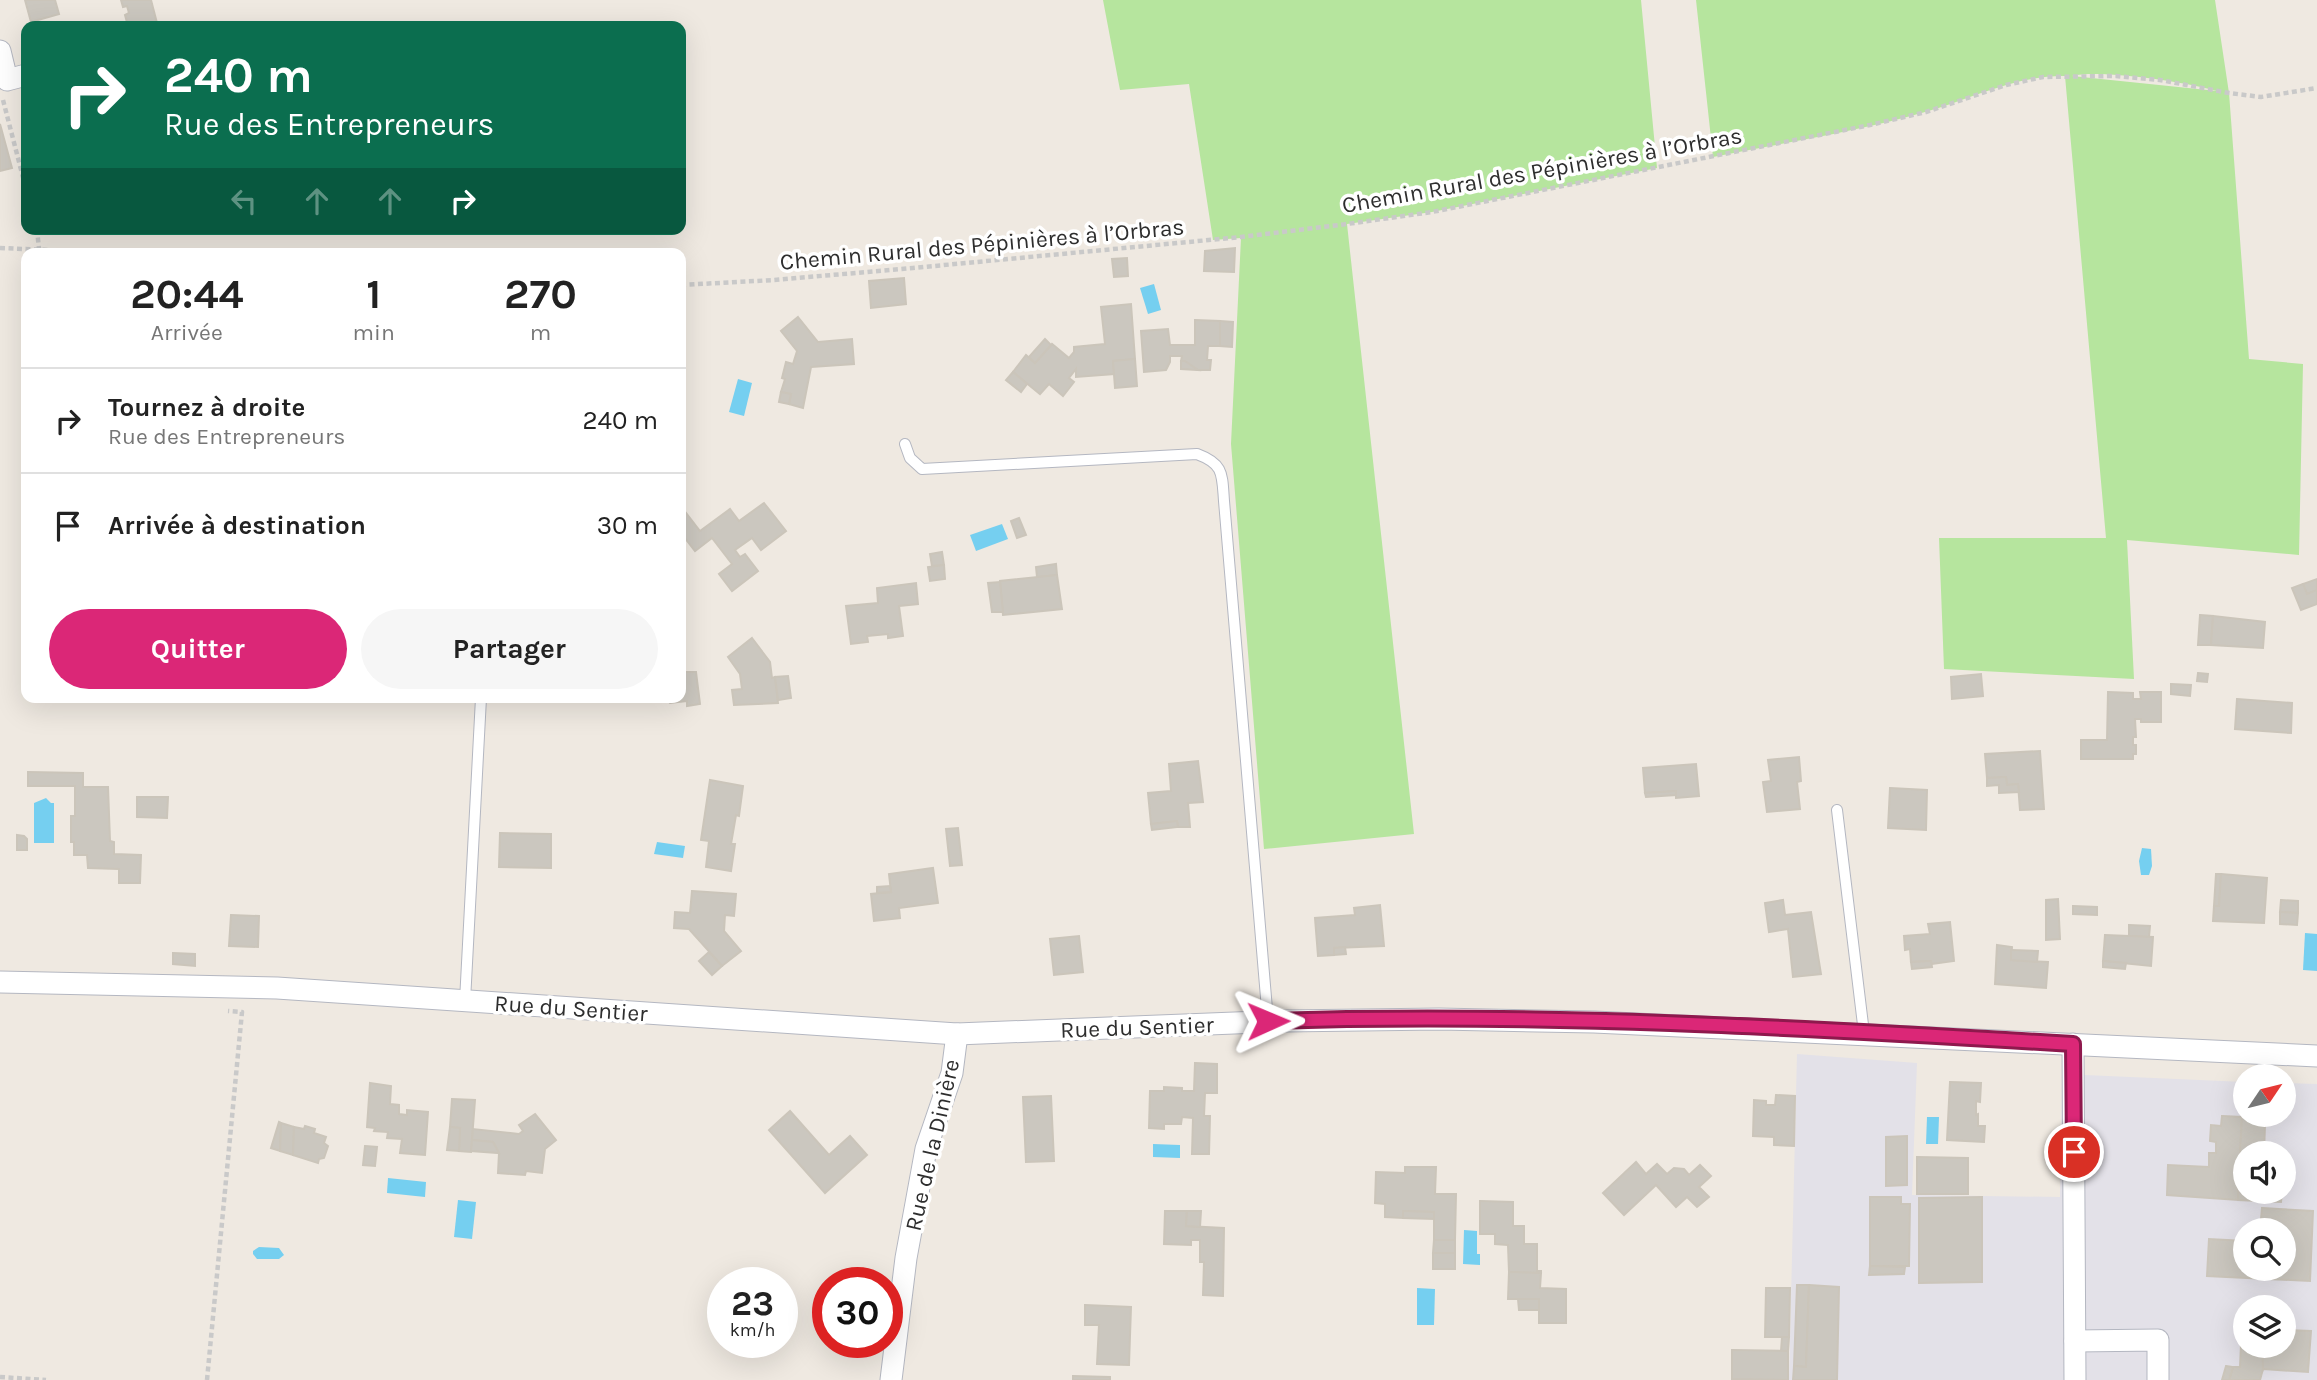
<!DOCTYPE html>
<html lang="fr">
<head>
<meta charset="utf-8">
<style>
	:root { --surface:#fff; --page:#f6f6f6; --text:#222; --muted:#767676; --line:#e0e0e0; --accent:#db2777 }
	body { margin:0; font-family:Karla,sans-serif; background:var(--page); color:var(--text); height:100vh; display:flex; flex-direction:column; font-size:26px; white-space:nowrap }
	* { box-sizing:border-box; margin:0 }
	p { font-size:23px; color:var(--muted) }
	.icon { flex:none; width:38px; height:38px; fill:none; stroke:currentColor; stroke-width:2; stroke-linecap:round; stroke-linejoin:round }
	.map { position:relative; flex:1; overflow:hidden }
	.details { position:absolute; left:21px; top:248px; width:665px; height:455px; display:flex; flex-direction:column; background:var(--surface); border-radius:14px; box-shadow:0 7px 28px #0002 }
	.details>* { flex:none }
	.guide { position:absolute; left:21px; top:21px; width:665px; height:214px; border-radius:14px; box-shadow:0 7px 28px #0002; background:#0b6e4f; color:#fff; overflow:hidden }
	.needle { width:46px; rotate:55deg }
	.buttons { position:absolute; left:2233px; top:1064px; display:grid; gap:14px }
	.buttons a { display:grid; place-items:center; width:63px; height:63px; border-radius:50%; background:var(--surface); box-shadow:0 7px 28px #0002; font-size:35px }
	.speed { position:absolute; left:707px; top:1267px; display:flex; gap:14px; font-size:35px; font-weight:700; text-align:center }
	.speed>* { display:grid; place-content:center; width:91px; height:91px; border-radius:50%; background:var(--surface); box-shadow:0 7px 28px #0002; line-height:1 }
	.speed small { font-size:18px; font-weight:400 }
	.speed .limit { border:10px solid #d22; background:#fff; color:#111 }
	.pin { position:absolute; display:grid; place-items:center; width:60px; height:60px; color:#fff; margin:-30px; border:4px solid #fff; border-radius:50%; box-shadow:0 2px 7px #0007 }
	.me { position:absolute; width:77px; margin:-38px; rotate:89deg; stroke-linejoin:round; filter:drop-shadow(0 0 5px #0008) }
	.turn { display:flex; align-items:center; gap:24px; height:147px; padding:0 28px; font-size:32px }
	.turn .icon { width:91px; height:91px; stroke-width:2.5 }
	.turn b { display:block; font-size:49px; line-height:60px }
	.lanes { display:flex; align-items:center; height:66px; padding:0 28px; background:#0003; justify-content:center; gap:35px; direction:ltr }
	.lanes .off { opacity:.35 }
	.eta { display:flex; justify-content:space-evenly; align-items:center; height:119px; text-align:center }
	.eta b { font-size:42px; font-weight:700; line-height:49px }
	.cta { display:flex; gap:14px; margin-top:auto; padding:14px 28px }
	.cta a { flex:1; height:80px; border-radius:42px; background:var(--accent); color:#fff; font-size:28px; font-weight:700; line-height:80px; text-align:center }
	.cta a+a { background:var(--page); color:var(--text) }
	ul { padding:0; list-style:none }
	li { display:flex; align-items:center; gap:21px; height:105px; padding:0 28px; border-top:2px solid var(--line) }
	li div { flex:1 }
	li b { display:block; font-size:26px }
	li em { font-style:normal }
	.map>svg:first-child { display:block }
	.industrial { fill:#e3e1e8; fill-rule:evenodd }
	.green { fill:#b6e59e; fill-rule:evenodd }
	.water { fill:#75cff0 }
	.building { fill:#cbc7bf; stroke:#cbc5ba; stroke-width:2 }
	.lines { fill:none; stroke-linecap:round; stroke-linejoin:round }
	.lane-casing { stroke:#b4b7c1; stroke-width:12 }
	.street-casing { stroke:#b4b7c1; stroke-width:23 }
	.path { stroke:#c9c9c9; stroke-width:4.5; stroke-dasharray:5 3.5; stroke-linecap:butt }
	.lane { stroke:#fff; stroke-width:10 }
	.street { stroke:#fff; stroke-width:21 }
	.route-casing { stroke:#8e194d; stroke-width:18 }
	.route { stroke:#db2777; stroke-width:12 }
	.labels { text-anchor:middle; stroke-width:7; stroke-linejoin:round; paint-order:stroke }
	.street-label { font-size:23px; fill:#2e2e2e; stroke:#fff }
</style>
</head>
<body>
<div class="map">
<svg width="2317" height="1380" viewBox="0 0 2317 1380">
	<rect width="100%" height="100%" fill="#efe9e1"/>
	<path class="industrial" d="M1797,1054L1917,1063L1912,1195L2060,1197L2062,1074L2245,1082V1115H2284V1083L2317,1084V1380H1789ZM2245,1153H2284V1192H2245ZM2245,1230H2284V1269H2245ZM2245,1307H2284V1346H2245Z"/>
	<g class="green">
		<polygon points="1103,0 1641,0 1657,168 1432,212 1347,224 1414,834 1264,849 1231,444 1241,238 1213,240 1189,84 1120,90"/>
		<path d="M1696,0H2215L2229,93L2249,359L2303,364L2299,555L2127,540L2134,679L1944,669L1939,538H2106L2065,76C2016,75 1971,99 1925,112C1855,132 1783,143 1713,157ZM2072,76C2100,69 2186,82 2217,91Z"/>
	</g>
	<g class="water">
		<polygon points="1154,284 1161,310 1148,314 1140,288"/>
		<polygon points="738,379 752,383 744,416 729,412"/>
		<polygon points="1002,524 1008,539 976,551 970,535"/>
		<polygon points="46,798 51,803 54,803 54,843 34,843 34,803"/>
		<polygon points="657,842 685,846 683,858 654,854"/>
		<polygon points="2142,848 2151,849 2152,866 2149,875 2141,875 2139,861"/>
		<polygon points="2305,933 2317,934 2317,971 2303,970"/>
		<polygon points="1927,1117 1939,1117 1938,1144 1926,1144"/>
		<polygon points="1153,1144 1180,1145 1180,1158 1153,1157"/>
		<polygon points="388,1178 426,1182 425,1197 387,1193"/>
		<polygon points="458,1200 476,1202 472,1239 454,1237"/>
		<polygon points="1464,1230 1477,1231 1477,1254 1480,1254 1480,1265 1463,1264"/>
		<polygon points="259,1247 279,1248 284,1255 279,1259 257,1259 253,1254 253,1251"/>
		<polygon points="1417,1288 1435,1289 1434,1325 1417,1325"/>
	</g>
	<g class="building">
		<polygon points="25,0 55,0 59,14 31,22"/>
		<polygon points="121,0 151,0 157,23 145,26 128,26 125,15 129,13 127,6 123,7"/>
		<polygon points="0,124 12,168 0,171"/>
		<polygon points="1235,248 1234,272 1204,271 1205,251"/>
		<polygon points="1127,258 1128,276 1114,277 1112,259"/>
		<polygon points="904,278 906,304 871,308 869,281"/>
		<polygon points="1131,304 1135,359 1113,361 1114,374 1076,377 1076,369 1069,378 1074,382 1063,396 1049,384 1040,394 1013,372 1026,355 1035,363 1052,344 1069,358 1074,352 1074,347 1105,344 1101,307"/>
		<polygon points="798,317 818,342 852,339 854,364 811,367 803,408 789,404 791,394 781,392 785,379 782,378 786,362 793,364 797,351 781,331"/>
		<polygon points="1195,320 1220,321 1220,346 1208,346 1207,360 1211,360 1210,370 1198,370 1181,361 1182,356 1170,356 1170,362 1166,370 1144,372 1141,331 1168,329 1170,345 1195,345"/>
		<polygon points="1220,321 1233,322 1232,347 1220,346"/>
		<polygon points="1045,339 1051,345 1035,363 1029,357"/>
		<polygon points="1135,359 1137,386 1115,388 1113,361"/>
		<polygon points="1181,361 1185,361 1198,370 1181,369"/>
		<polygon points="1013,372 1027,384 1021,392 1006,380"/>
		<polygon points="781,392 791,394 789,404 779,402"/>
		<polygon points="764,503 786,531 761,550 752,538 735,550 740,557 745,554 758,571 732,591 719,574 732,564 712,538 695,551 681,533 681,511 683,509 700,531 730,509 739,521"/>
		<polygon points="1019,518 1026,535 1017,538 1011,521"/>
		<polygon points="942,552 944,565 932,566 930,554"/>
		<polygon points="1056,564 1057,575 1037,577 1036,567"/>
		<polygon points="944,565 945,579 930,581 928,567"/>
		<polygon points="1057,575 1062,609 1003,615 1000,581"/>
		<polygon points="2317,579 2317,590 2307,594 2303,584"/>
		<polygon points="1000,582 1003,612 992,612 988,583"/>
		<polygon points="916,583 918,604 899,606 903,636 888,638 888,634 867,636 868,642 851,644 846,606 878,603 877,588"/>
		<polygon points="2303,584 2307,594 2317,590 2317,604 2301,610 2292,588"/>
		<polygon points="2200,615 2213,616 2211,645 2198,645"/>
		<polygon points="2213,616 2265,622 2263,648 2211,645"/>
		<polygon points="752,638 770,662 772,678 775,677 778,703 734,705 732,690 742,689 740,674 728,657"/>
		<polygon points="681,672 696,672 700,704 687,706 687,701 670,703 666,698 681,698"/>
		<polygon points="2198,673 2208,674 2207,682 2197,681"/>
		<polygon points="1981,674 1983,696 1952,699 1951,677"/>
		<polygon points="788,676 791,698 778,700 775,677"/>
		<polygon points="2171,684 2191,685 2190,696 2171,694"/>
		<polygon points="2108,692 2133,693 2133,699 2141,699 2140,692 2161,692 2161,722 2141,722 2141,719 2135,719 2136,737 2133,737 2133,745 2136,745 2136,754 2133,754 2133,759 2081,759 2081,740 2107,740"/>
		<polygon points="2237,699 2292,703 2291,733 2235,729"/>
		<polygon points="2040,751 2044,809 2020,810 2018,784 2007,785 2006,777 1987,778 1985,754"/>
		<polygon points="1799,757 1801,781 1797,782 1800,809 1767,812 1763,782 1771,781 1768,760"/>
		<polygon points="1198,761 1203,802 1188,803 1190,827 1178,827 1177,821 1151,824 1148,793 1171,791 1169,764"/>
		<polygon points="1696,764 1699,796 1676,798 1676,791 1645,793 1643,768"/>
		<polygon points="28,772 83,773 83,787 108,787 110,841 114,842 114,854 141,855 140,883 119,883 119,869 88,868 87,855 74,855 74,842 71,842 71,816 75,816 75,786 28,786"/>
		<polygon points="2006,777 2007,785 2018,784 2019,792 1999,793 1999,785 1987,786 1987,778"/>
		<polygon points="710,780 743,786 739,816 736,815 731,844 735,844 731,871 706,867 709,841 701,840"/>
		<polygon points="1890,788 1927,790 1926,830 1888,828"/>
		<polygon points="1676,791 1676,795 1646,797 1645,793"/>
		<polygon points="137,797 168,797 167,818 137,817"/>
		<polygon points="1177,821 1178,827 1152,830 1151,824"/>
		<polygon points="958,828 962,865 950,866 946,829"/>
		<polygon points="500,833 551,834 551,868 499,867"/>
		<polygon points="17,835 24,836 27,839 27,850 17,850"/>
		<polygon points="933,868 938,903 899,908 900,918 874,921 871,894 891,892 889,874"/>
		<polygon points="2216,874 2221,874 2219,906 2214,906"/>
		<polygon points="2221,874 2267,878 2264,923 2213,921 2214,906 2219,906"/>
		<polygon points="890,886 891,892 877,893 877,887"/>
		<polygon points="692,891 736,894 734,916 725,915 724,931 741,951 722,966 689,929 674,928 675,912 690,913"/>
		<polygon points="2058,899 2060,939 2046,940 2046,900"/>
		<polygon points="1783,900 1785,915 1811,912 1821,974 1793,977 1788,929 1769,932 1765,903"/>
		<polygon points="2281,900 2298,901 2298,913 2280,912"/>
		<polygon points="1380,905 1384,946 1334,948 1334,955 1318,956 1315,918 1355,915 1354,908"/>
		<polygon points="2073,906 2097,907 2097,915 2073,914"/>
		<polygon points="2280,912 2298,913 2297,925 2280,924"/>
		<polygon points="231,915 259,916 258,947 229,946"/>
		<polygon points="1950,922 1954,961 1931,964 1931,961 1911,962 1910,949 1905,950 1904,936 1930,934 1928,924"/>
		<polygon points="2129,925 2150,926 2149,937 2129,936"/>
		<polygon points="2105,935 2153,937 2151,966 2103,961"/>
		<polygon points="1079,936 1083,972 1054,975 1050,939"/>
		<polygon points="1997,945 2012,947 2011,960 2048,962 2046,988 1995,984"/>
		<polygon points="1345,947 1346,954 1334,955 1334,948"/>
		<polygon points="2011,950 2038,951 2037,962 2011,960"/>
		<polygon points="709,952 722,966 712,975 699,961"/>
		<polygon points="173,953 195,954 195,966 173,964"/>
		<polygon points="1931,961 1932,967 1912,969 1911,962"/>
		<polygon points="2103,961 2126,963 2125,969 2103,967"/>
		<polygon points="1195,1063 1217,1064 1217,1093 1205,1093 1204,1116 1210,1116 1209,1154 1192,1154 1193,1118 1182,1117 1181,1124 1164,1124 1164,1129 1149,1128 1150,1091 1164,1091 1164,1087 1182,1088 1182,1091 1194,1091"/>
		<polygon points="1950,1082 1981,1083 1980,1102 1976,1101 1976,1115 1978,1114 1978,1126 1985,1126 1984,1142 1947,1140"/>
		<polygon points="370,1083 391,1086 390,1104 399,1105 399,1114 407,1115 407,1110 428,1112 425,1155 400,1153 402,1139 387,1138 388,1132 374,1131 375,1128 367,1127"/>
		<polygon points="1776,1095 1795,1096 1794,1146 1774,1145 1774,1137 1753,1136 1754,1100 1766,1101 1766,1105 1775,1105"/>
		<polygon points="1051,1096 1054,1161 1026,1162 1023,1097"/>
		<polygon points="452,1099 475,1100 471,1152 459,1151 460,1128 450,1127"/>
		<polygon points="790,1111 829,1155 850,1136 867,1155 825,1193 769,1130"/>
		<polygon points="535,1114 556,1140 545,1149 542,1173 526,1171 525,1175 498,1173 499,1153 493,1142 472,1140 473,1129 519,1134 523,1131 519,1125"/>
		<polygon points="2222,1116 2242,1117 2238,1200 2167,1195 2168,1165 2209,1167 2209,1153 2216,1153 2216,1142 2210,1141 2211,1125 2221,1126"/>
		<polygon points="2242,1117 2259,1118 2259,1124 2265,1125 2264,1153 2245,1153 2245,1169 2239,1169"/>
		<polygon points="279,1122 281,1123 280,1151 271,1148"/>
		<polygon points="281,1123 294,1127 293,1155 280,1151"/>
		<polygon points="305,1126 315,1129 314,1133 326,1137 324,1143 328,1146 324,1158 319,1159 318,1163 293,1155 294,1127 304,1129"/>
		<polygon points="450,1127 460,1128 459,1151 447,1150"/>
		<polygon points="1907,1136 1907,1185 1886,1186 1886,1137"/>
		<polygon points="472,1140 493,1142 499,1153 471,1151"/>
		<polygon points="365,1146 377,1147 375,1166 363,1165"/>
		<polygon points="1917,1157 1968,1158 1968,1194 1917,1194"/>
		<polygon points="1636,1162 1646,1174 1657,1164 1667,1174 1674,1168 1684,1169 1689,1175 1700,1165 1711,1176 1699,1187 1709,1197 1697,1207 1687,1197 1676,1207 1656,1185 1624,1215 1603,1193"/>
		<polygon points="1405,1167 1436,1167 1435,1194 1456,1194 1455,1240 1434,1240 1434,1212 1403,1211 1403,1218 1385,1217 1385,1204 1375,1203 1376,1172 1405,1173"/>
		<polygon points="2239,1169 2245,1169 2245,1192 2282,1192 2281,1202 2238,1200"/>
		<polygon points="1870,1197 1901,1197 1901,1204 1910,1204 1909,1266 1870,1266"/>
		<polygon points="1982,1197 1982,1282 1919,1283 1919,1198"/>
		<polygon points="1480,1201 1513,1202 1513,1226 1524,1226 1524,1244 1537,1244 1537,1271 1541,1271 1541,1273 1509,1272 1508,1245 1495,1244 1495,1234 1480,1234"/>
		<polygon points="2262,1208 2313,1211 2310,1281 2207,1276 2209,1239 2245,1241 2245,1269 2284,1269 2284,1230 2260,1230"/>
		<polygon points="1165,1211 1187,1211 1186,1226 1224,1228 1223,1296 1203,1295 1204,1262 1200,1262 1200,1240 1191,1240 1191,1245 1164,1244"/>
		<polygon points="1187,1211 1201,1211 1200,1227 1186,1226"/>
		<polygon points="1403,1211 1434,1212 1434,1219 1403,1218"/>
		<polygon points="1434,1240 1455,1240 1455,1253 1433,1253"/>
		<rect x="1433" y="1253" width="22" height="16"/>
		<polygon points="1870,1266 1905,1267 1904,1274 1869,1275"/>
		<polygon points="1509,1272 1541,1273 1540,1288 1566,1289 1566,1323 1539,1323 1539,1299 1508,1299"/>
		<polygon points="1797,1285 1809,1285 1806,1367 1794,1366"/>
		<polygon points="1809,1285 1839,1287 1837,1380 1793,1380 1794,1366 1806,1367"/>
		<polygon points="1766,1288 1790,1288 1789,1337 1765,1337"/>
		<polygon points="1518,1299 1539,1299 1539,1310 1519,1310"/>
		<polygon points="1085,1305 1131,1307 1129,1365 1097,1364 1099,1325 1085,1325"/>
		<polygon points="2284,1330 2311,1331 2308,1372 2263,1369 2262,1372 2262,1346 2284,1346"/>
		<polygon points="1782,1337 1789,1337 1788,1351 1781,1351"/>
		<polygon points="2241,1344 2262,1346 2263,1369 2260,1380 2229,1380 2233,1367 2240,1367"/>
		<polygon points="1732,1350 1788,1351 1788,1380 1732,1379"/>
		<polygon points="2226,1366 2233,1367 2229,1380 2222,1380"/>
		<polygon points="1073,1376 1110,1377 1110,1380 1073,1380"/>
	</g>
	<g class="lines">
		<g class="lane-casing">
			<g id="lane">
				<path d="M905,444L910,458L922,469L1197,454C1224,464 1222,474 1224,501L1268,1021"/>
				<polyline points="1837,810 1864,1033"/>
				<polyline points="465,1001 481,698"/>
			</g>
		</g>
		<g class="street-casing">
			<g id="street">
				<polyline points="0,51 7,80 26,75"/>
				<polyline points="0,982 277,988 957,1034 1284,1021 1439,1019 1594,1022 2317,1056"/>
				<polyline points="2073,1044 2075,1380"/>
				<polyline points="2075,1341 2158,1340 2158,1380"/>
				<polyline points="891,1380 906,1258 926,1149 952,1073 957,1034"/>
			</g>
		</g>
		<g class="path">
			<polyline points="3,100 26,189"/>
			<polyline points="37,229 39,249"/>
			<polyline points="0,248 142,254"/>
			<polyline points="681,285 774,280 913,268 1241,237 1347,224 1432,212 1870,125 1926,112 2006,85 2043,77 2116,76 2160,80 2229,93 2261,97 2317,88"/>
			<polyline points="0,1377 46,1380"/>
			<polyline points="207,1380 242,1012 228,1011"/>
		</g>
		<use href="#lane" class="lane"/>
		<use href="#street" class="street"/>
	</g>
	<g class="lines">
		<g class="route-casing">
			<path id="route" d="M1268,1021C1535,1012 1806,1028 2073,1044L2074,1152"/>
		</g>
		<use href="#route" class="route"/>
	</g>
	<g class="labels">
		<g class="street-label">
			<text transform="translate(1542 170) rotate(-10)" y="8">Chemin Rural des Pépinières à l’Orbras</text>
			<text transform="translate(982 244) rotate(-5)" y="8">Chemin Rural des Pépinières à l’Orbras</text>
			<text transform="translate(571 1008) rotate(4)" y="8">Rue du Sentier</text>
			<text transform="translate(1137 1027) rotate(-2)" y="8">Rue du Sentier</text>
			<text transform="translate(932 1145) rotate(-77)" y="8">Rue de la Dinière</text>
		</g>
	</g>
</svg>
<div class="buttons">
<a><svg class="needle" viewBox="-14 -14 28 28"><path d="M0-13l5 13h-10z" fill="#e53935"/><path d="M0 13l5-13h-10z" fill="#767676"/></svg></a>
<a><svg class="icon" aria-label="sound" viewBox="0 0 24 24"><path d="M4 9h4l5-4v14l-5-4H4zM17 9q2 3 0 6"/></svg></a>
<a><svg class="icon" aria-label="search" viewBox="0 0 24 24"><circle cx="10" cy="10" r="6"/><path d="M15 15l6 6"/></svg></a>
<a><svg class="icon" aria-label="layers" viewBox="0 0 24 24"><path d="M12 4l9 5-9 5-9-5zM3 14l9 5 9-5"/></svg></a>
</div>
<div class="speed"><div>23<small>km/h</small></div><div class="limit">30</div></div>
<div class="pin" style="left:2074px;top:1152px;background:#d93025"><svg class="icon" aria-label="arrive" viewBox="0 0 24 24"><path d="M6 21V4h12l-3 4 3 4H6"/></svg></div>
<svg class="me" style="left:1268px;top:1021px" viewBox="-20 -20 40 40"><path d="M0-17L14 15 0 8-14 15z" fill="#db2777" stroke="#fff" stroke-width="4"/></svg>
<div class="guide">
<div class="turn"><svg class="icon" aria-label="right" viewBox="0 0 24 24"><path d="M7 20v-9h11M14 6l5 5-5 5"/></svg><div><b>240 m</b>Rue des Entrepreneurs</div></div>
<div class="lanes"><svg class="icon off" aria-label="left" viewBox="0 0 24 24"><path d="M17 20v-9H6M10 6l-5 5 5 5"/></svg><svg class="icon off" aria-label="ahead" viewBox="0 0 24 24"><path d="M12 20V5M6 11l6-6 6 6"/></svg><svg class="icon off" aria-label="ahead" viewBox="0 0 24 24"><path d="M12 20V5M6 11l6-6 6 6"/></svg><svg class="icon" aria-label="right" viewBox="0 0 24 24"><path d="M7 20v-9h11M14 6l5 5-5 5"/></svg></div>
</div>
<section class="details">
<div class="eta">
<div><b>20:44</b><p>Arrivée</p></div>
<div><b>1</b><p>min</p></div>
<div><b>270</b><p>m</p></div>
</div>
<ul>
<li><svg class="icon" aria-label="right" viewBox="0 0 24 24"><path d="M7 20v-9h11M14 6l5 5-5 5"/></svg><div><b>Tournez à droite</b><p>Rue des Entrepreneurs</p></div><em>240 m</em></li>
<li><svg class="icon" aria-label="arrive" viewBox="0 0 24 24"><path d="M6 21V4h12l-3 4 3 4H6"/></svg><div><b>Arrivée à destination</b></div><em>30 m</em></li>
</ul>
<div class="cta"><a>Quitter</a><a>Partager</a></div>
</section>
</div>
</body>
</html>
